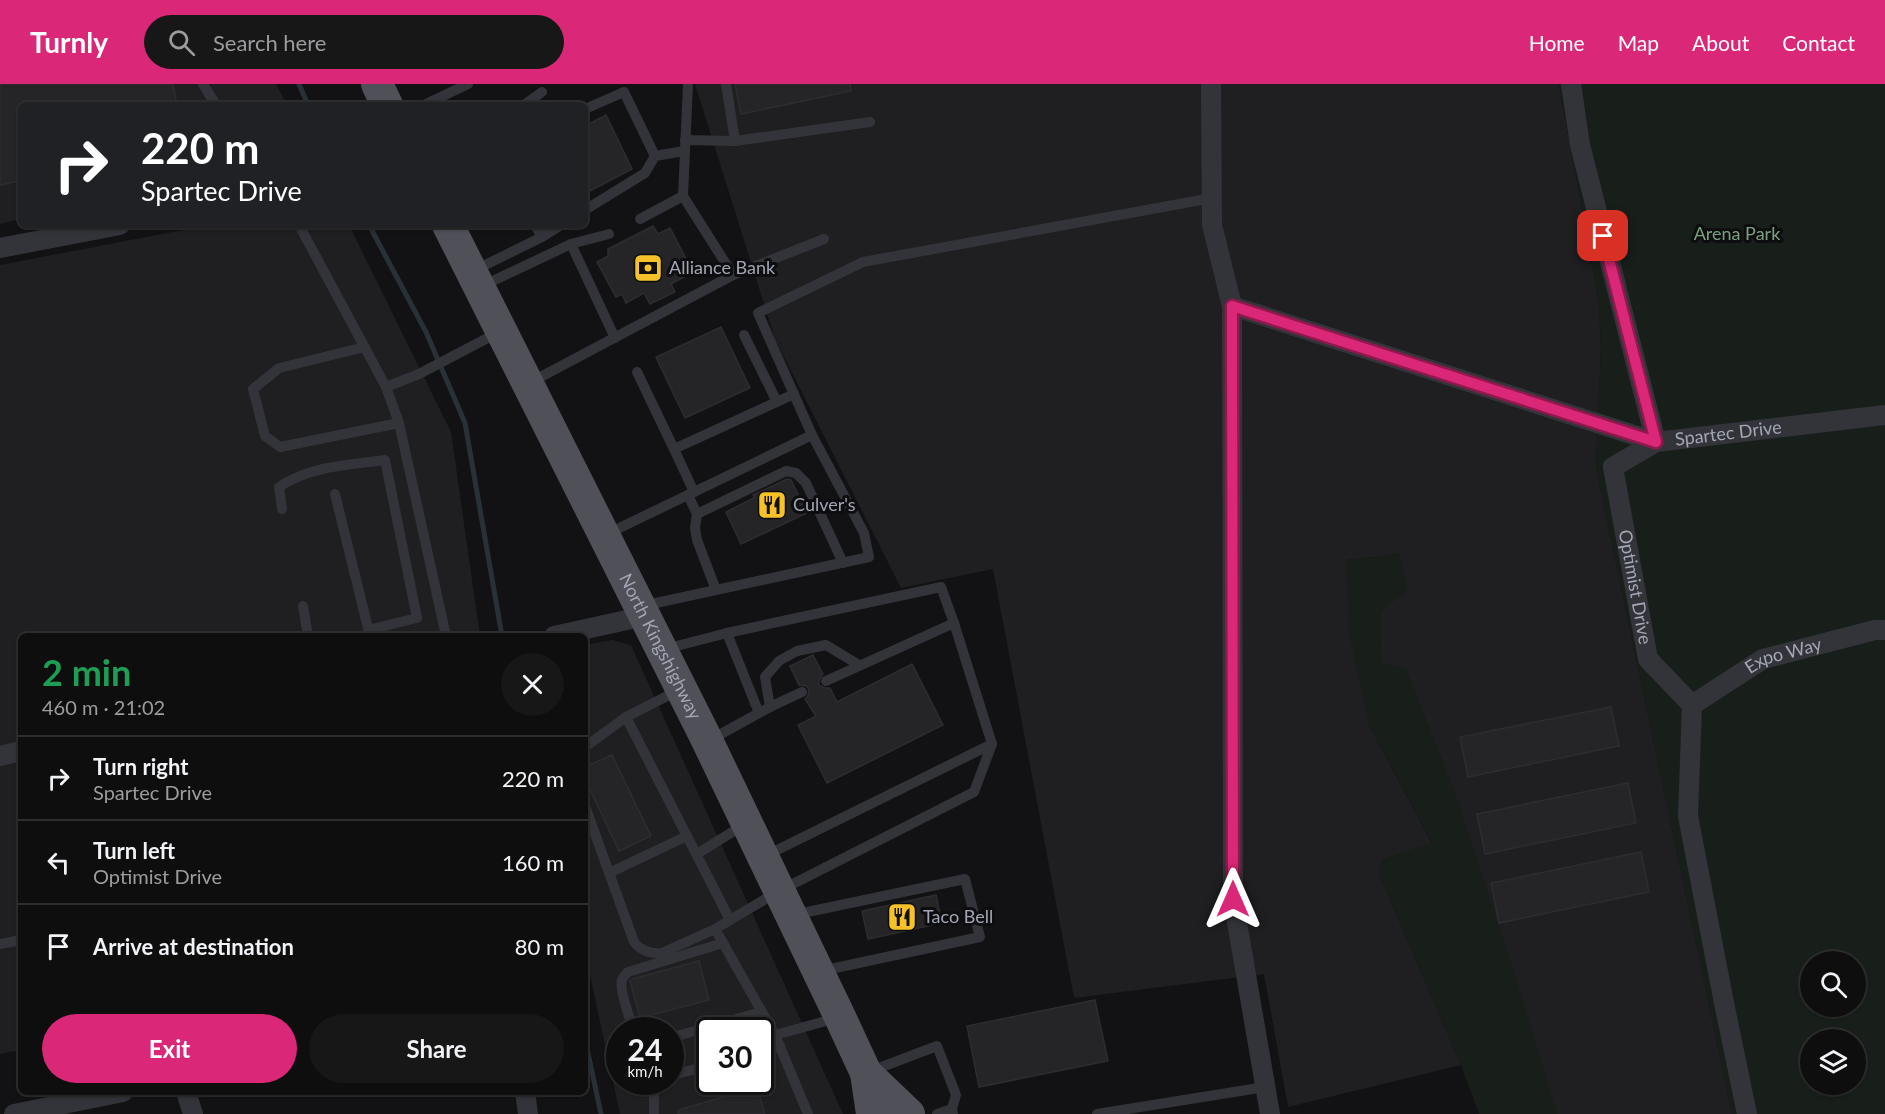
<!DOCTYPE html>
<html lang="en">
<head>
<meta charset="utf-8">
<style>
	:root { --surface:#0e0e0f; --page:#171718; --text:#f1f3f6; --muted:#9b9c9e; --line:#2e2e2f; --accent:#db2777 }
	body { margin:0; font-family:Lato,sans-serif; background:var(--page); color:var(--text); height:100vh; display:flex; flex-direction:column; font-size:22px; white-space:nowrap }
	* { box-sizing:border-box; margin:0 }
	p { font-size:20px; color:var(--muted) }
	.icon { flex:none; width:33px; height:33px; fill:none; stroke:currentColor; stroke-width:2; stroke-linecap:round; stroke-linejoin:round }
	.map { position:relative; flex:1; overflow:hidden }
	.drawer { position:absolute; left:18px; top:549px; width:570px; height:462px; display:flex; flex-direction:column; background:var(--surface); border-radius:9px; box-shadow:0 2px 4px #0004,0 0 0 2px var(--line) }
	.drawer>* { flex:none }
	.banner { position:absolute; left:18px; top:18px; width:570px; height:126px; border-radius:9px; box-shadow:0 2px 4px #0004,0 0 0 2px var(--line); background:#202124; color:#fff; overflow:hidden }
	.fabs { position:absolute; left:1800px; top:867px; display:grid; gap:12px }
	.fabs a { display:grid; place-items:center; width:66px; height:66px; border-radius:50%; background:var(--surface); box-shadow:0 2px 4px #0004,0 0 0 2px var(--line); font-size:30px }
	.speed { position:absolute; left:606px; top:933px; display:flex; gap:12px; font-size:30px; font-weight:700; text-align:center }
	.speed>* { display:grid; place-content:center; width:78px; height:78px; border-radius:50%; background:var(--surface); box-shadow:0 2px 4px #0004,0 0 0 2px var(--line); line-height:1 }
	.speed small { font-size:15px; font-weight:400 }
	.speed .limit { border:3px solid #111; border-radius:9px; background:#fff; color:#111 }
	.pin { position:absolute; display:grid; place-items:center; width:51px; height:51px; color:#fff; margin:-26px; border-radius:12px; box-shadow:0 3px 9px #0006 }
	.me { position:absolute; width:66px; margin:-33px; rotate:0deg; stroke-linejoin:round; filter:drop-shadow(0 0 4px #0008) }
	.turn { display:flex; align-items:center; gap:21px; height:126px; padding:0 24px; font-size:27px }
	.turn .icon { width:78px; height:78px; stroke-width:2.5 }
	.turn b { display:block; font-size:42px; line-height:51px }
	.round { display:grid; place-items:center; flex:none; width:63px; height:63px; border-radius:32px; background:var(--page) }
	.head { display:flex; align-items:center; justify-content:space-between; height:102px; padding:0 24px }
	h1 { font-size:36px; font-weight:700; line-height:45px; color:#1e9e55 }
	.action { display:flex; gap:12px; margin-top:auto; padding:12px 24px }
	.action a { flex:1; height:69px; border-radius:36px; background:var(--accent); color:#fff; font-size:24px; font-weight:700; line-height:69px; text-align:center }
	.action a+a { background:var(--page); color:var(--text) }
	ul { padding:0; list-style:none }
	li { display:flex; align-items:center; gap:18px; height:84px; padding:0 24px; border-top:2px solid var(--line) }
	li div { flex:1 }
	li b { display:block; font-size:22px }
	li em { font-style:normal }
	header { display:flex; align-items:center; gap:36px; box-sizing:border-box; height:84px; padding:0 30px; background:var(--accent); color:#fff }
	header strong { font-size:28px }
	nav { display:flex; gap:33px; margin-inline-start:auto; font-size:21px }
	.search { width:420px; height:54px; background:var(--page); display:flex; align-items:center; gap:15px; box-sizing:border-box; padding:0 21px; border-radius:33px; color:var(--muted); font-size:22px }
	.map>svg:first-child { display:block }
	.built { fill:#1f1e21; fill-rule:evenodd }
	.green { fill:#181f1a; fill-rule:evenodd }
	.lines { fill:none; stroke-linecap:round; stroke-linejoin:round }
	.stream { stroke:#283038; stroke-width:5 }
	.building { fill:#252528; stroke:#2d2c30; stroke-width:1.5 }
	.service { stroke:#333439; stroke-width:10 }
	.minor { stroke:#333439; stroke-width:20 }
	.primary { stroke:#4f5058; stroke-width:32 }
	.route-casing { stroke:#8e194d; stroke-width:15 }
	.route { stroke:#db2777; stroke-width:10 }
	.labels { text-anchor:middle; stroke-width:6; stroke-linejoin:round; paint-order:stroke }
	.park-label { font-size:18px; fill:#79a17f; stroke:#0d0d0f }
	.poi-label { font-size:18px; fill:#a3a7b5; stroke:#0d0d0f; text-anchor:start }
	.street-label { font-size:18px; fill:#a3a7b5; stroke:#0d0d0f }
</style>
</head>
<body>
<header>
<strong>Turnly</strong>
<div class="search"><svg class="icon" aria-label="search" viewBox="0 0 24 24"><circle cx="10" cy="10" r="6"/><path d="M15 15l6 6"/></svg>Search here</div>
<nav><a>Home</a><a>Map</a><a>About</a><a>Contact</a></nav>
</header>
<div class="map">
<svg width="1885" height="1030" viewBox="0 0 1885 1030">
	<rect width="100%" height="100%" fill="#121214"/>
	<g class="built">
		<polygon points="0,0 276,0 287,21 21,21 21,135 0,140"/>
		<polygon points="695,0 1559,0 1599,219 1601,264 1596,384 1732,1030 1556,1030 1381,579 1380,529 1399,469 1388,472 1346,476 1369,641 1432,759 1382,776 1379,790 1461,981 1288,1023 1264,890 1074,914 993,485 901,504 775,255"/>
		<polygon points="209,141 349,141 451,348 480,552 21,552 21,966 0,970 0,181"/>
		<path d="M612,556L631,561L843,1030H620L585,868V561ZM620,946H670V998H620ZM710,946H760V998H710Z"/>
	</g>
	<g class="green">
		<path d="M1559,0H1885V1030H1732L1596,384L1601,264L1599,219ZM1810,878H1856V922H1810ZM1810,956H1856V1000H1810Z"/>
		<polygon points="1399,469 1408,505 1380,529 1381,578 1406,585 1456,711 1521,910 1557,1030 1479,1030 1461,981 1379,790 1382,776 1432,758 1369,641 1349,549 1346,476 1388,472"/>
	</g>
	<g class="lines">
		<g class="stream">
			<polyline points="299,0 308,21"/>
			<polyline points="369,141 426,248 465,339 502,552"/>
			<polyline points="585,955 601,1030"/>
		</g>
	</g>
	<g class="building">
		<polygon points="0,0 173,0 177,21 21,21 21,97 0,101"/>
		<polygon points="735,0 850,0 851,7 741,30"/>
		<polygon points="606,31 632,85 590,107 585,97 585,42"/>
		<polygon points="653,142 658,150 670,144 693,188 671,200 675,208 650,220 644,209 626,219 622,210 616,213 597,178 608,172 608,165"/>
		<polygon points="721,243 750,304 685,334 656,273"/>
		<polygon points="787,395 791,396 807,429 741,460 726,428 754,414 753,411"/>
		<polygon points="813,571 823,590 819,596 819,601 825,604 830,604 837,618 912,580 943,641 827,699 798,641 816,632 805,615 808,612 809,605 806,602 799,601 790,582"/>
		<polygon points="1611,623 1619,662 1468,693 1460,653"/>
		<polygon points="612,671 651,752 619,767 585,695 585,683"/>
		<polygon points="1628,699 1636,739 1485,770 1477,730"/>
		<polygon points="1641,768 1649,808 1499,839 1491,799"/>
		<polygon points="936,811 942,839 868,855 862,827"/>
		<polygon points="699,877 709,916 640,934 630,897 632,895"/>
		<polygon points="1095,916 1108,977 979,1003 967,942"/>
		<polygon points="757,1003 765,1030 678,1030 678,1026"/>
	</g>
	<g class="lines">
		<g class="service">
			<polyline points="203,0 216,21"/>
			<polyline points="688,0 683,112 733,191"/>
			<polyline points="424,21 468,0"/>
			<polyline points="524,21 542,8"/>
			<polyline points="585,25 624,8 655,72 645,89 585,126"/>
			<polyline points="685,56 735,57 726,0"/>
			<polyline points="735,57 870,38"/>
			<polyline points="655,72 684,67"/>
			<polyline points="640,135 683,112"/>
			<polyline points="299,141 386,303 399,339 446,552"/>
			<polyline points="535,141 542,153"/>
			<polyline points="571,160 615,254"/>
			<polyline points="473,187 542,153 561,141"/>
			<polyline points="482,202 571,160 609,150"/>
			<polyline points="744,251 777,318"/>
			<polyline points="365,263 279,284 253,305 265,352 280,363 399,339"/>
			<polyline points="637,288 674,365"/>
			<polyline points="531,298 733,191 824,155"/>
			<polyline points="386,303 419,290 499,248"/>
			<polyline points="694,408 674,365 794,310"/>
			<polyline points="335,410 370,552"/>
			<polyline points="688,411 697,430 695,444 697,456 716,506"/>
			<path d="M282,425L279,403C309,382 349,381 385,376L417,534L368,546"/>
			<polyline points="697,430 786,387 796,389 806,399 843,479"/>
			<polyline points="607,450 812,351 758,229 863,178 1212,114"/>
			<polyline points="303,522 308,552"/>
			<polyline points="642,522 869,473 864,449 812,351"/>
			<polyline points="727,549 759,629"/>
			<polyline points="665,565 727,549 941,503 954,539"/>
			<polyline points="679,606 626,633 730,836"/>
			<polyline points="770,623 765,593 779,577 797,567 826,561 859,581"/>
			<polyline points="710,656 770,623 802,608"/>
			<polyline points="585,663 626,633"/>
			<path d="M585,722L634,858C641,867 650,870 662,869L715,845"/>
			<polyline points="697,770 745,740"/>
			<polyline points="765,772 992,660 954,539 826,597"/>
			<polyline points="609,789 687,752"/>
			<polyline points="793,831 965,795 980,853 821,887"/>
			<polyline points="723,859 715,845 779,807 974,708 992,660"/>
			<polyline points="0,860 21,856"/>
			<path d="M635,946C630,938 619,904 622,896C623,893 626,890 628,888L723,859L775,951"/>
			<polyline points="670,954 761,928"/>
			<polyline points="760,968 780,962"/>
			<polyline points="871,987 937,962 956,1011 952,1025 953,1030"/>
			<polyline points="670,992 710,981"/>
			<polyline points="654,1030 654,1007 660,998"/>
			<polyline points="808,1030 775,951 837,934"/>
			<polyline points="937,1030 952,1025"/>
			<polyline points="1097,1030 1265,1003"/>
		</g>
		<g class="minor">
			<polyline points="1211,0 1212,141 1232,222 1233,815 1270,1030"/>
			<path id="s1" d="M1571,0L1580,61L1656,358L1613,383L1648,575L1692,621L1688,732L1724,919L1747,1030"/>
			<polyline points="0,164 120,141"/>
			<path id="s2" d="M1232,222L1656,358L1885,331"/>
			<polyline points="554,552 645,532"/>
			<path id="s3" d="M1692,621L1763,575L1875,546H1885"/>
			<polyline points="0,672 21,667"/>
			<polyline points="186,1008 193,1030"/>
			<polyline points="525,1008 528,1030"/>
			<polyline points="14,1030 123,1008"/>
		</g>
		<g class="primary">
			<polyline points="377,0 387,21"/>
			<path id="s4" d="M448,141L704,650L840,933L866,989L872,1030"/>
			<polyline points="866,989 909,1030"/>
		</g>
	</g>
	<g class="lines">
		<g class="route-casing">
			<polyline id="route" points="1233,815 1232,222 1656,358 1603,152"/>
		</g>
		<use href="#route" class="route"/>
	</g>
	<defs>
		<g id="bank-square" transform="scale(1.5)"><rect x="-9" y="-9" width="18" height="18" rx="4" fill="#f7c227" stroke="#0d0d0f"/><path d="M-6-4H6V4H-6ZM0-2.3a2.3 2.3 0 1 0 0 4.6a2.3 2.3 0 1 0 0-4.6Z" fill="#111"/></g>
		<g id="restaurant-square" transform="scale(1.5)"><rect x="-9" y="-9" width="18" height="18" rx="4" fill="#f7c227" stroke="#0d0d0f"/><path d="M-5-6h1v4h1v-4h1v4h1v-4h1v5L-1.5 .5V6h-2V.5L-5-1ZM5-6V6H3V1.5H1.5Q1.5-4 5-6Z" fill="#111"/></g>
	</defs>
	<g fill-rule="evenodd">
		<use href="#bank-square" x="648" y="184"/>
		<use href="#restaurant-square" x="772" y="421"/>
		<use href="#restaurant-square" x="902" y="833"/>
	</g>
	<g class="labels">
		<g class="park-label">
			<text x="1737" y="156">Arena Park</text>
		</g>
		<g class="poi-label">
			<text x="669" y="190">Alliance Bank</text>
			<text x="793" y="427">Culver's</text>
			<text x="923" y="839">Taco Bell</text>
		</g>
		<g class="street-label">
			<text dy="6" stroke="none"><textPath href="#s2" startOffset="518">Spartec Drive</textPath></text>
			<text dy="6" stroke="none"><textPath href="#s1" startOffset="540">Optimist Drive</textPath></text>
			<text dy="6" stroke="none"><textPath href="#s4" startOffset="472">North Kingshighway</textPath></text>
			<text dy="6" stroke="none"><textPath href="#s3" startOffset="105">Expo Way</textPath></text>
		</g>
	</g>
</svg>
<div class="fabs">
<a><svg class="icon" aria-label="search" viewBox="0 0 24 24"><circle cx="10" cy="10" r="6"/><path d="M15 15l6 6"/></svg></a>
<a><svg class="icon" aria-label="layers" viewBox="0 0 24 24"><path d="M12 4l9 5-9 5-9-5zM3 14l9 5 9-5"/></svg></a>
</div>
<div class="speed"><div>24<small>km/h</small></div><div class="limit">30</div></div>
<div class="pin" style="left:1603px;top:152px;background:#d93025"><svg class="icon" aria-label="arrive" viewBox="0 0 24 24"><path d="M6 21V4h12l-3 4 3 4H6"/></svg></div>
<svg class="me" style="left:1233px;top:815px" viewBox="-20 -20 40 40"><path d="M0-17L14 15 0 8-14 15z" fill="#db2777" stroke="#fff" stroke-width="4"/></svg>
<div class="banner">
<div class="turn"><svg class="icon" aria-label="right" viewBox="0 0 24 24"><path d="M7 20v-9h11M14 6l5 5-5 5"/></svg><div><b>220 m</b>Spartec Drive</div></div>
</div>
<section class="drawer">
<div class="head"><div><h1>2 min</h1><p>460 m · 21:02</p></div><a class="round"><svg class="icon" aria-label="close" viewBox="0 0 24 24"><path d="M6 6l12 12M18 6L6 18"/></svg></a></div>
<ul>
<li><svg class="icon" aria-label="right" viewBox="0 0 24 24"><path d="M7 20v-9h11M14 6l5 5-5 5"/></svg><div><b>Turn right</b><p>Spartec Drive</p></div><em>220 m</em></li>
<li><svg class="icon" aria-label="left" viewBox="0 0 24 24"><path d="M17 20v-9H6M10 6l-5 5 5 5"/></svg><div><b>Turn left</b><p>Optimist Drive</p></div><em>160 m</em></li>
<li><svg class="icon" aria-label="arrive" viewBox="0 0 24 24"><path d="M6 21V4h12l-3 4 3 4H6"/></svg><div><b>Arrive at destination</b></div><em>80 m</em></li>
</ul>
<div class="action"><a>Exit</a><a>Share</a></div>
</section>
</div>
</body>
</html>
